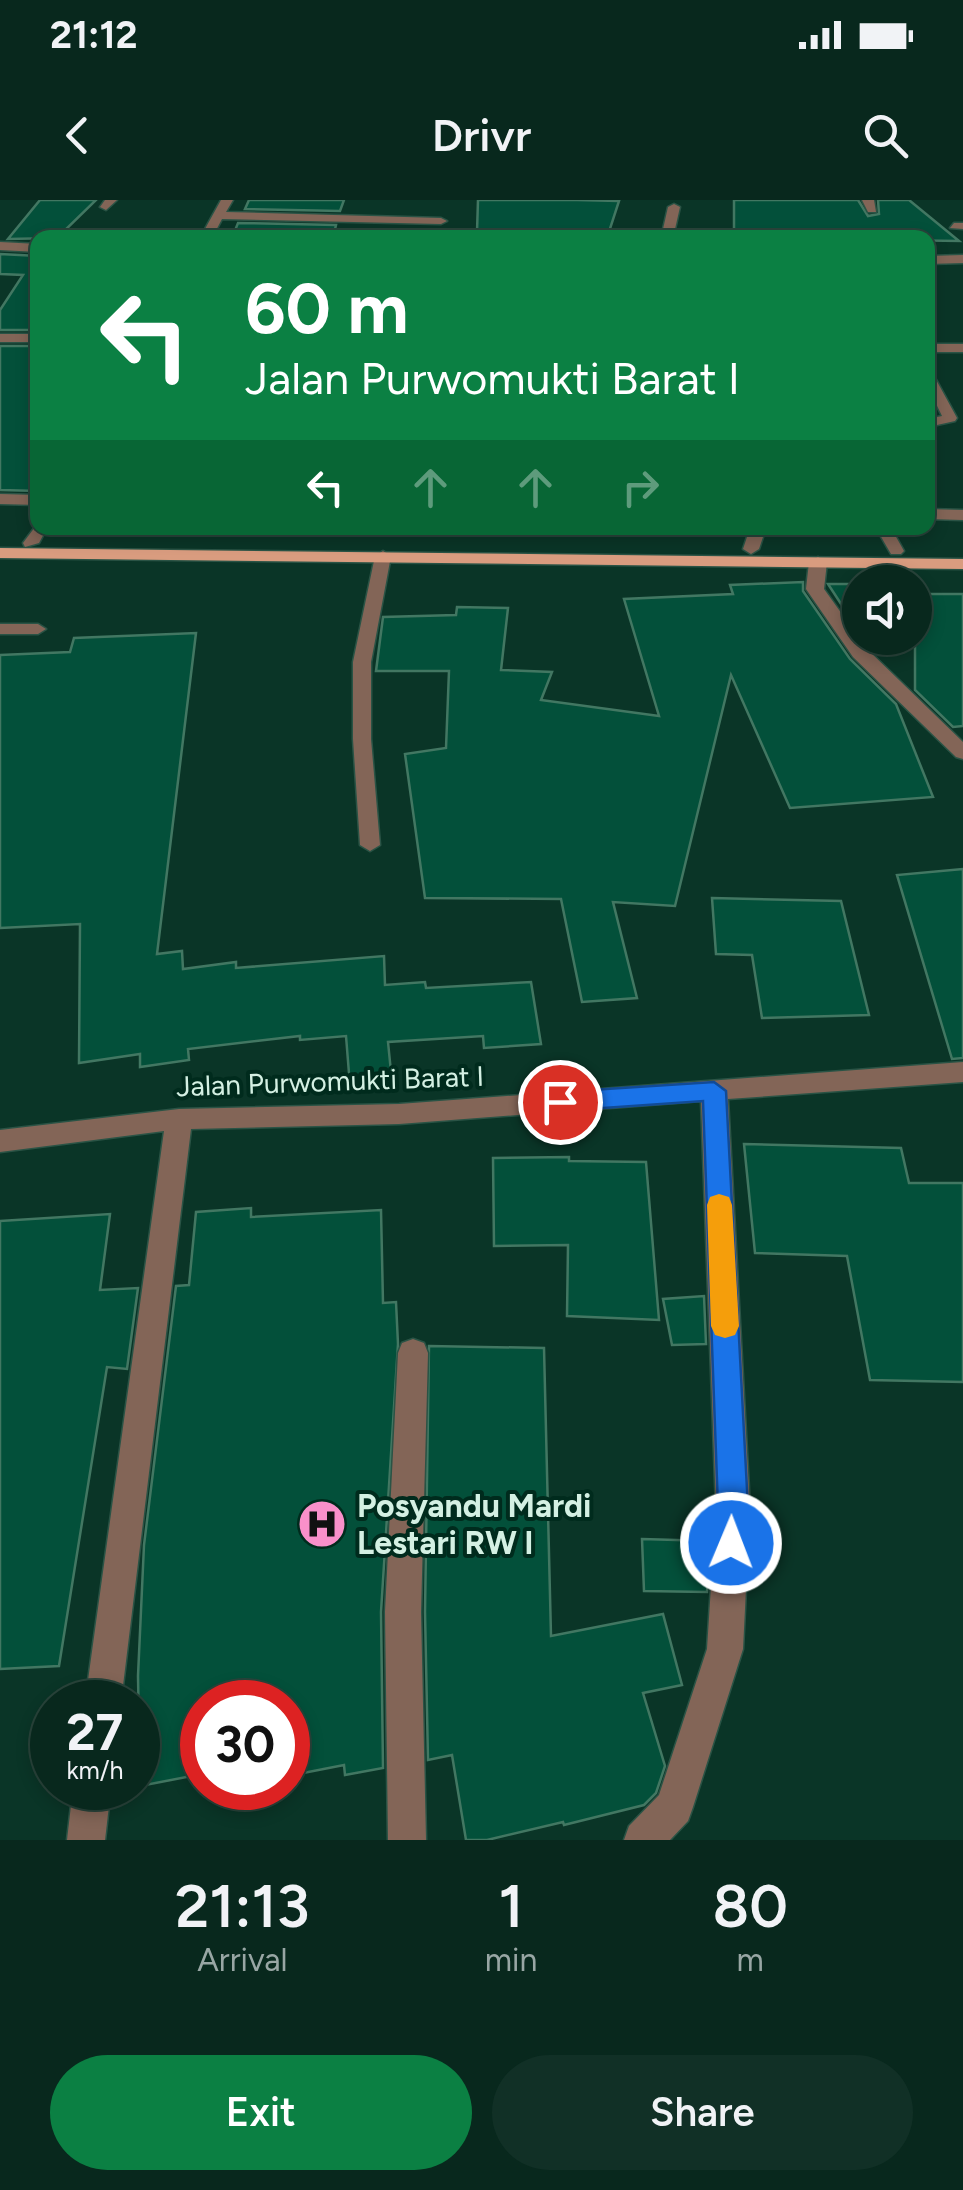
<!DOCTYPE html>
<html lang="en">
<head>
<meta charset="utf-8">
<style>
	:root { --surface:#08281d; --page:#113026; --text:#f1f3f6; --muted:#98a6a4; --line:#29443b; --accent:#0b8043 }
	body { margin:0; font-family:Figtree,sans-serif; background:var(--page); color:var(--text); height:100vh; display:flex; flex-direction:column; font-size:38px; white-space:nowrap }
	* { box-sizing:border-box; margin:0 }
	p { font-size:32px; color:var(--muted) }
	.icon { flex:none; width:55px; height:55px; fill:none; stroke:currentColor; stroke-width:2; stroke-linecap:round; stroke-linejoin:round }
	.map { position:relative; height:1640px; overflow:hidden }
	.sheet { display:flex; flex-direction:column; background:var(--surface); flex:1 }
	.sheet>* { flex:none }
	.banner { position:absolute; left:30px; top:30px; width:905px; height:305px; border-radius:20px; box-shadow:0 5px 15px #0003,0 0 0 2px var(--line); background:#0b8043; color:#fff; overflow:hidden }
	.fabs { position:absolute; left:842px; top:365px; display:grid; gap:20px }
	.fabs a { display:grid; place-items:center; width:90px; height:90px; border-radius:50%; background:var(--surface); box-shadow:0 5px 15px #0003,0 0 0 2px var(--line); font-size:50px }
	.speed { position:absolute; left:30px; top:1480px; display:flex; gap:20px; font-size:50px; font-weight:700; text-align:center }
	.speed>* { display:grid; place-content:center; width:130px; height:130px; border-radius:50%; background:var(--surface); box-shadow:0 5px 15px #0003,0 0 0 2px var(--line); line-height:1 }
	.speed small { font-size:25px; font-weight:400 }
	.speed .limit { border:15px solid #d22; background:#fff; color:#111 }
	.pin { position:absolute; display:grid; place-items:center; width:85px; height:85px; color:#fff; margin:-42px; border:5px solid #fff; border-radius:50%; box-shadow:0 2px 10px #0007 }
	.me { position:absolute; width:110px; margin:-55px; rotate:1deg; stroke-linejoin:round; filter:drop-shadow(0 0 8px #0008) }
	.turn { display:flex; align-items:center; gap:35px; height:210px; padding:0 50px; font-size:45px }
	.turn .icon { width:130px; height:130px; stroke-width:2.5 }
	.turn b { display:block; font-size:70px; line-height:85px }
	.lanes { display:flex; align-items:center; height:95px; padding:0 50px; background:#0003; justify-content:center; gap:50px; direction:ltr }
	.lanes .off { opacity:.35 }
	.eta { display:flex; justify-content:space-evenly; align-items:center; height:170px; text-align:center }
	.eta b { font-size:60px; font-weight:600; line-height:70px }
	.button { display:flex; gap:20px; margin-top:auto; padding:20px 50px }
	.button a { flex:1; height:115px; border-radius:60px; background:var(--accent); color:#fff; font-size:40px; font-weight:600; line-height:115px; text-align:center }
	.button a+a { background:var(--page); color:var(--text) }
	.status { display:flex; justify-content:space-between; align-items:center; height:70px; padding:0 50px; background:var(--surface); direction:ltr }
	.status svg { height:28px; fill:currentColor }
	header { display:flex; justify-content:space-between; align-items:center; height:130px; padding:0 50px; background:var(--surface); font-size:45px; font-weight:600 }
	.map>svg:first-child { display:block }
	.building { fill:#03503a; stroke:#427762; stroke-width:2.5 }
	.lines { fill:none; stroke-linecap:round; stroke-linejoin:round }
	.service-casing { stroke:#2a5345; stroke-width:3 }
	.minor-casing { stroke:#2a5345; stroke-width:3 }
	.primary-casing { stroke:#2a5345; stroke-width:3 }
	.service { fill:#836557; fill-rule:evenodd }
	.minor { fill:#836557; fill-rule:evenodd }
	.primary { fill:#d99c7f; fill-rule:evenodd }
	.route { fill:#1a73e8; stroke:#114b97; stroke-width:2.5 }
	.slow { fill:#f59e0b }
	.labels { text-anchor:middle; stroke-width:8; stroke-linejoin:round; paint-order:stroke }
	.street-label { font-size:28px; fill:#d4f0e3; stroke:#002b1d }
	.near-poi-label { font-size:32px; font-weight:bold; fill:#d4f0e3; stroke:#002b1d; text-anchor:start }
</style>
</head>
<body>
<div class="status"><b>21:12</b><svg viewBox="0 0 49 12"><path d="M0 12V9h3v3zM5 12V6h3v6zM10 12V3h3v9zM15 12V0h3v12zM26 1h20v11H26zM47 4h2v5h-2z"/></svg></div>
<header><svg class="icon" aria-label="back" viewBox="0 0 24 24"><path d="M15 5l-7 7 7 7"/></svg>Drivr<svg class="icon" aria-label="search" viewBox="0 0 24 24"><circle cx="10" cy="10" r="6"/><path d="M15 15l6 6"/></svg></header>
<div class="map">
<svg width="963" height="1640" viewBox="0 0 963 1640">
	<rect width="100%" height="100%" fill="#0a3527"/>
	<g class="building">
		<polygon points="40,0 96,0 57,38 8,39"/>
		<polygon points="249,0 344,0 340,11 245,9"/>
		<polygon points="478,0 577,0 619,1 607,38 576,38 477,32"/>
		<polygon points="734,0 858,0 868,16 879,14 878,0 909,0 959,41 734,38"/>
		<polygon points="238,23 336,25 333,38 232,38"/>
		<polygon points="0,54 38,56 38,130 0,130 0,110 23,75 0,74"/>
		<polygon points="0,146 38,146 38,291 0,290"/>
		<polygon points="803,382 803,391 850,459 896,504 933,597 790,608 731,475 675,706 613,702 637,798 582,802 561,699 425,698 405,554 446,548 449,471 376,471 383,417 456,415 457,407 508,408 501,470 552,472 541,500 659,516 624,399 733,394 730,385"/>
		<polygon points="828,384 848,384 860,413 860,433"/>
		<polygon points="915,394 963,394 963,526 953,527 915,490"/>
		<polygon points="196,433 157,754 182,751 183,769 236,762 236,768 384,756 385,785 425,782 426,788 531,782 541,844 484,848 483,836 388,842 392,882 350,886 346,836 300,840 300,836 188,849 189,860 140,867 140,854 79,863 80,724 0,728 0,455 70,452 74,438"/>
		<polygon points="963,669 963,858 952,859 897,675"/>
		<polygon points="712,698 841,701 869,815 762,818 752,755 716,754"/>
		<polygon points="744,944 901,948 909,983 963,983 963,1182 870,1180 847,1056 755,1053"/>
		<polygon points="569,957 569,961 646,962 659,1120 567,1116 568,1045 494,1046 493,958"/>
		<polygon points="251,1008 251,1017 381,1010 383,1103 396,1102 398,1144 381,1412 383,1568 345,1575 344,1565 288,1576 288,1502 202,1502 202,1574 140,1586 138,1476 144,1345 176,1086 189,1085 196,1012"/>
		<polygon points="110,1014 100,1090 138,1088 127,1169 107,1167 59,1466 0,1469 0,1021"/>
		<polygon points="704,1096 706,1144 672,1145 663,1099"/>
		<polygon points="429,1146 544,1148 551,1436 663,1414 682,1485 643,1493 665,1566 656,1593 644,1605 564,1625 563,1622 487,1640 466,1640 452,1555 428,1560 425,1412"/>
		<polygon points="642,1339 710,1341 707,1392 644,1391"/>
	</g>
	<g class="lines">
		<g class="service-casing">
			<g id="service">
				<polygon points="928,172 934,176 957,218 955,221 928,227 928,219 942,216 928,187"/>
				<polygon points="750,328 766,328 759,349 751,354 743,349"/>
				<polygon points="876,328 891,328 904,351 901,354 891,354"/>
				<polygon points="383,351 391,356 371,462 371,539 380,645 370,651 360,645 353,539 353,462 375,356"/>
				<polygon points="0,424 38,424 46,429 38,434 0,434"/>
			</g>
		</g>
		<g class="minor-casing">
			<g id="minor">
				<polygon points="105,0 117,0 106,10 100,7"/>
				<polygon points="221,0 233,0 226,12 441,18 447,21 441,24 222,19 212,38 200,38"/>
				<polygon points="862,0 874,0 876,12 868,12"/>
				<polygon points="674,4 680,7 673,38 661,38 668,7"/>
				<polygon points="954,23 963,23 963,29 950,28"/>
				<polygon points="0,42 38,44 38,52 0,50"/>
				<polygon points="963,55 963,63 928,64 928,56"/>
				<rect x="0" y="134" width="38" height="8"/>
				<rect x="928" y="144" width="35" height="8"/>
				<polygon points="0,294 38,295 38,305 0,304"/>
				<polygon points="928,309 963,310 963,320 928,319"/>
				<polygon points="38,323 38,328 47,328 39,343 25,347 23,343"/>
				<polygon points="818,357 827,362 824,389 867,449 963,542 963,559 956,557 853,457 806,389 809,362"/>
				<polygon points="963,862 963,882 728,899 750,1308 743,1449 693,1607 688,1621 670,1640 624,1640 629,1626 659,1595 707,1449 716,1308 701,901 399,924 191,929 121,1502 85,1502 164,931 0,952 0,930 179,909 399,904"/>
				<polygon points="413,1139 424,1143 428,1153 421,1412 426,1640 388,1640 385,1412 398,1153 402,1143"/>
				<polygon points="73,1588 111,1588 105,1640 67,1640"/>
			</g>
		</g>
		<g class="primary-casing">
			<polygon id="primary" points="0,348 963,359 963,369 0,358"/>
		</g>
		<use href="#service" class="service"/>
		<use href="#minor" class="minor"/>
		<use href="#primary" class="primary"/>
	</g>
	<polygon class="route" points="714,882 726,891 748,1308 746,1343 742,1354 731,1358 720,1354 716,1343 718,1308 703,901 560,911 552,908 548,902 552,895 560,892"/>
	<polygon class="slow" points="719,994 729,997 732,1005 739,1126 735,1135 725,1138 715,1135 711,1126 707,1005 710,997"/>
	<defs>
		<g id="hospital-disc" transform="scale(2.5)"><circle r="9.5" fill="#f990ca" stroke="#002b1d"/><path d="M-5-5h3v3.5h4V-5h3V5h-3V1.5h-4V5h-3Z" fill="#111"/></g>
	</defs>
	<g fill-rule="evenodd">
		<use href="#hospital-disc" x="322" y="1324"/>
	</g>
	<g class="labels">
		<g class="street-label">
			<text transform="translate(330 881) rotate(-2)" y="10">Jalan Purwomukti Barat I</text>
		</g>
		<g class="near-poi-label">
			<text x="357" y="1317">Posyandu Mardi<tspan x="357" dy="37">Lestari RW I</tspan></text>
		</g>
	</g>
</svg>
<div class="fabs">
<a><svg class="icon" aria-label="sound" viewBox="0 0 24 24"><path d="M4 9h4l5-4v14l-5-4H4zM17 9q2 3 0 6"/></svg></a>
</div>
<div class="speed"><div>27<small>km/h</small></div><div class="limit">30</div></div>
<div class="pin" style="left:560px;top:902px;background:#d93025"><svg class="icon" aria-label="arrive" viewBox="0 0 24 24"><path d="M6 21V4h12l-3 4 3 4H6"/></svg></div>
<svg class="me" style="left:731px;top:1343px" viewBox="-20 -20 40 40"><circle r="17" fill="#1a73e8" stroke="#fff" stroke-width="3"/><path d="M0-11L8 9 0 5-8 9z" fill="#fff"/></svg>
<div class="banner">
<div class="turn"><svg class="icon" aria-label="left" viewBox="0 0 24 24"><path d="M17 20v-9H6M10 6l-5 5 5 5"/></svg><div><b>60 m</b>Jalan Purwomukti Barat I</div></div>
<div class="lanes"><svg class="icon" aria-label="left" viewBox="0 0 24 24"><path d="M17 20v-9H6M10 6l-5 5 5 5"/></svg><svg class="icon off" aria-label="ahead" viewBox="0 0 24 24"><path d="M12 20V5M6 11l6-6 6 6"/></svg><svg class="icon off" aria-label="ahead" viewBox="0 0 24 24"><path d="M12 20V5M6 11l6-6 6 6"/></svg><svg class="icon off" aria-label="right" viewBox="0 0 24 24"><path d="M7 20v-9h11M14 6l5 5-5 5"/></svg></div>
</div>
</div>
<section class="sheet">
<div class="eta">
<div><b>21:13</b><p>Arrival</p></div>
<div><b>1</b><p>min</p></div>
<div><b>80</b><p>m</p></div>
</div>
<div class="button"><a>Exit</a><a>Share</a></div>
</section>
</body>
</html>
